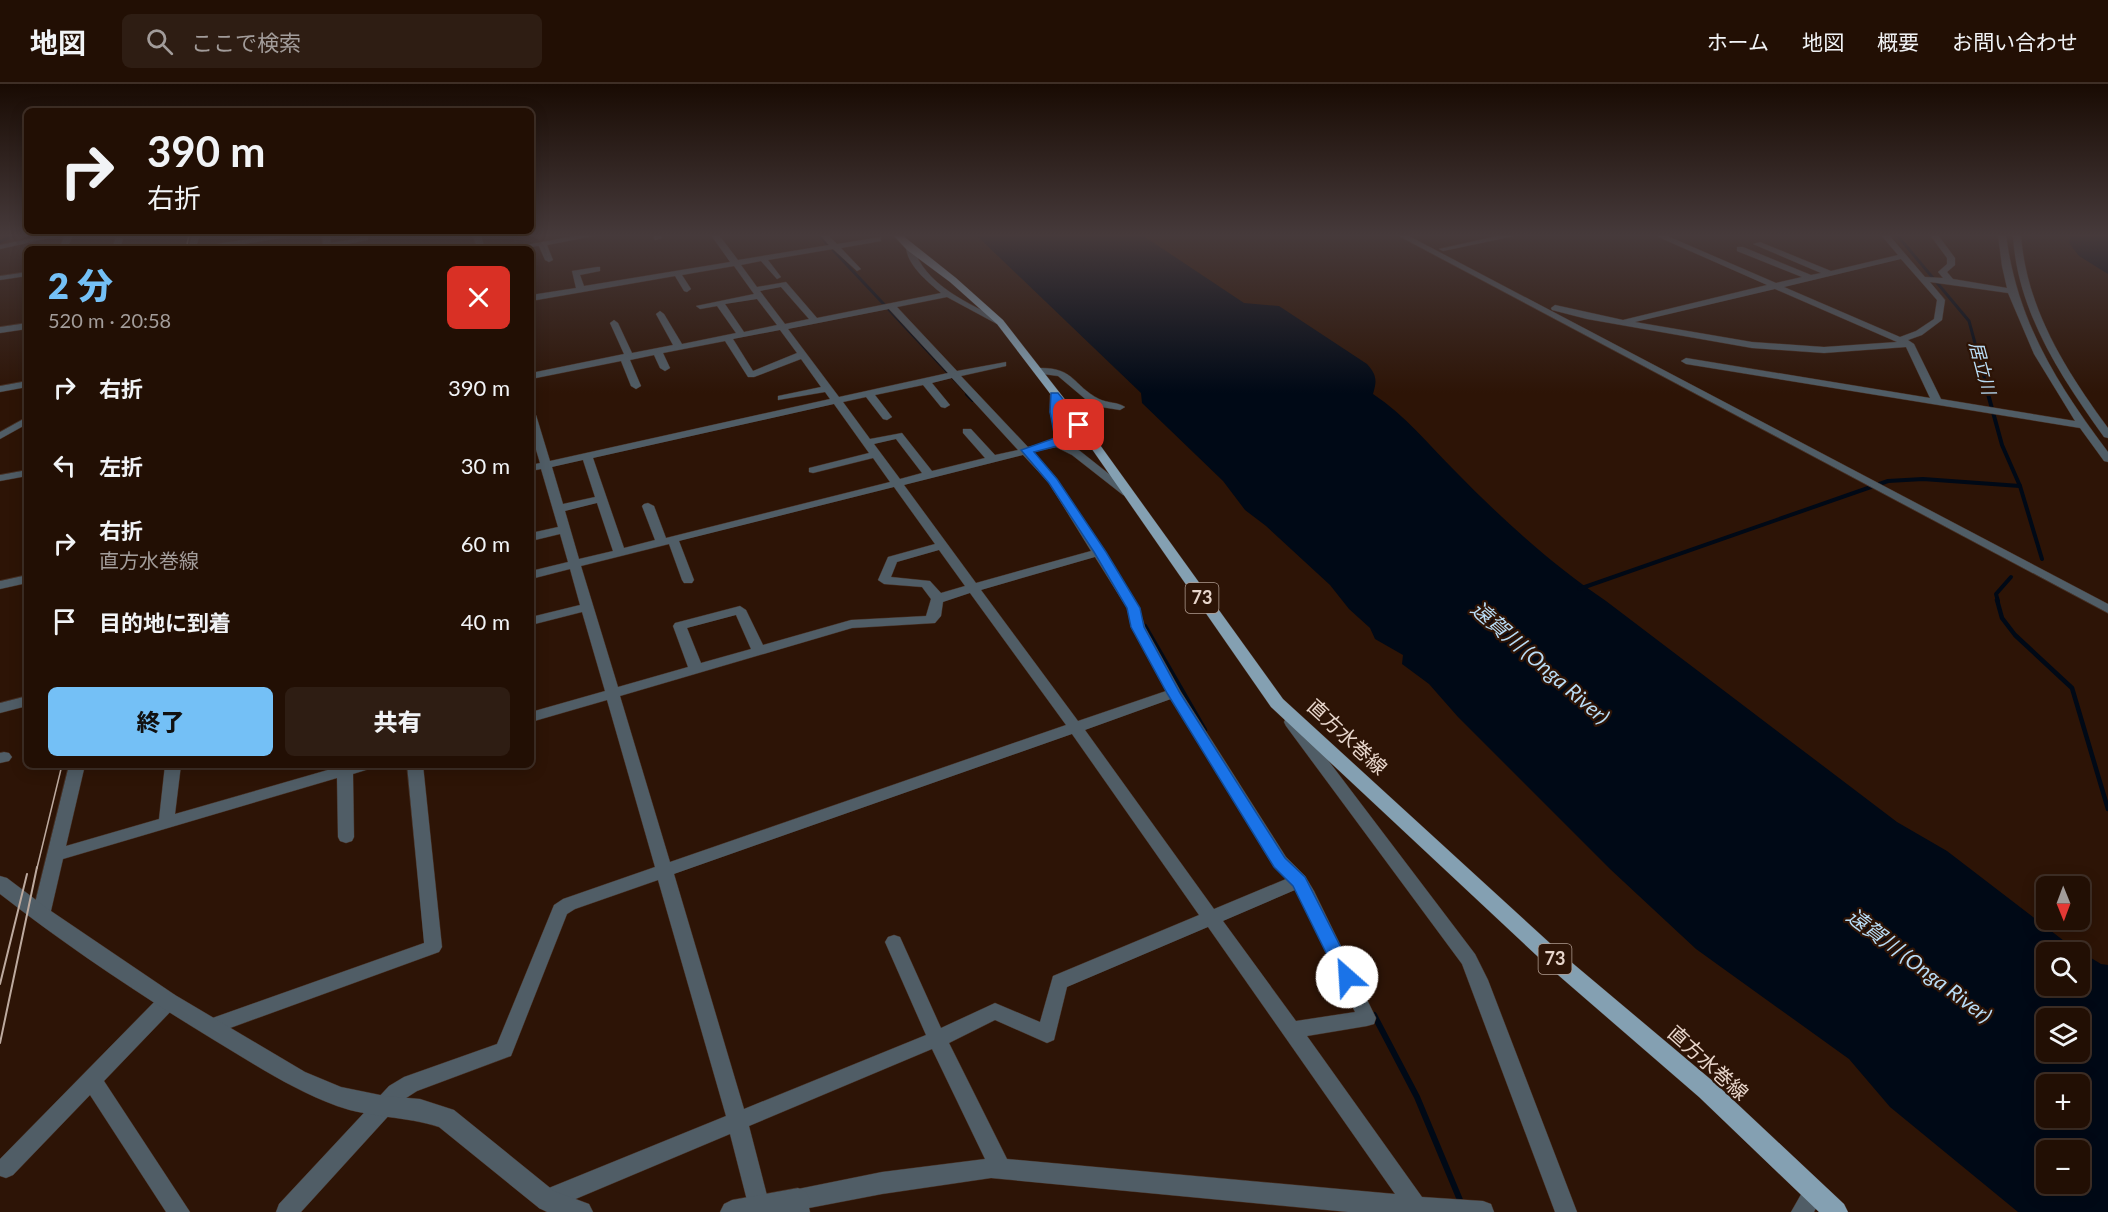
<!DOCTYPE html>
<html lang="ja">
<head>
<meta charset="utf-8">
<style>
	:root { --surface:#220f04; --page:#2e1d13; --text:#f1f3f6; --muted:#a29c9a; --line:#3f2f26; --accent:#74c0f6 }
	body { margin:0; font-family:Lato,"Noto Sans JP",sans-serif; background:var(--page); color:var(--text); height:100vh; display:flex; flex-direction:column; font-size:22px; white-space:nowrap }
	* { box-sizing:border-box; margin:0 }
	p { font-size:20px; color:var(--muted) }
	.icon { flex:none; width:33px; height:33px; fill:none; stroke:currentColor; stroke-width:2; stroke-linecap:round; stroke-linejoin:round }
	.map { position:relative; flex:1; overflow:hidden }
	.sheet { position:absolute; left:24px; top:162px; width:510px; height:522px; display:flex; flex-direction:column; background:var(--surface); border-radius:9px; box-shadow:0 3px 15px #0003,0 0 0 2px var(--line) }
	.sheet>* { flex:none }
	.hud { position:absolute; left:24px; top:24px; width:510px; height:126px; border-radius:9px; box-shadow:0 3px 15px #0003,0 0 0 2px var(--line); background:#220f04; color:var(--text); overflow:hidden }
	.needle { width:39px; rotate:179deg }
	.buttons { position:absolute; left:2036px; top:792px; display:grid; gap:12px }
	.buttons a { display:grid; place-items:center; width:54px; height:54px; border-radius:9px; background:var(--surface); box-shadow:0 3px 15px #0003,0 0 0 2px var(--line); font-size:30px }
	.pin { position:absolute; display:grid; place-items:center; width:51px; height:51px; color:#fff; margin:-26px; border-radius:12px; box-shadow:0 3px 9px #0006 }
	.me { position:absolute; width:66px; margin:-33px; rotate:334deg; stroke-linejoin:round; filter:drop-shadow(0 0 4px #0008) }
	.turn { display:flex; align-items:center; gap:21px; height:126px; padding:0 24px; font-size:27px }
	.turn .icon { width:78px; height:78px; stroke-width:2.5 }
	.turn b { display:block; font-size:42px; line-height:51px }
	.round { display:grid; place-items:center; flex:none; width:63px; height:63px; border-radius:9px; background:var(--page) }
	.summary { display:flex; align-items:center; justify-content:space-between; height:102px; padding:0 24px }
	h1 { font-size:36px; font-weight:800; line-height:45px; color:var(--accent) }
	.button { display:flex; gap:12px; margin-top:auto; padding:12px 24px }
	.button a { flex:1; height:69px; border-radius:9px; background:var(--accent); color:#111; font-size:24px; font-weight:800; line-height:69px; text-align:center }
	.button a+a { background:var(--page); color:var(--text) }
	ul { padding:0; list-style:none }
	li { display:flex; align-items:center; gap:18px; height:78px; padding:0 24px }
	li div { flex:1 }
	li b { display:block; font-size:22px }
	li em { font-style:normal }
	header { display:flex; align-items:center; gap:36px; box-sizing:border-box; height:84px; padding:0 30px; background:var(--surface); border-bottom:2px solid var(--line) }
	header strong { font-size:28px }
	nav { display:flex; gap:33px; margin-inline-start:auto; font-size:21px }
	.search { width:420px; height:54px; background:var(--page); display:flex; align-items:center; gap:15px; box-sizing:border-box; padding:0 21px; border-radius:9px; color:var(--muted); font-size:22px }
	.map>svg:first-child { display:block }
	.water { fill:#000916; fill-rule:evenodd }
	.lines { fill:none; stroke-linecap:round; stroke-linejoin:round }
	.stream-far3 { stroke:#000916; stroke-width:3 }
	.stream-far2 { stroke:#000916; stroke-width:4 }
	.stream-far1 { stroke:#000916; stroke-width:4.5 }
	.stream { stroke:#000916; stroke-width:6 }
	.minor-casing { stroke:#472f22; stroke-width:1 }
	.tertiary-casing { stroke:#472f22; stroke-width:1 }
	.primary-casing { stroke:#472f22; stroke-width:1 }
	.minor { fill:#505d66; fill-rule:evenodd }
	.tertiary { fill:#505d66; fill-rule:evenodd }
	.primary { fill:#84a0b2; fill-rule:evenodd }
	.tram-far1 { stroke:#bdaa9f; stroke-width:1.5 }
	.tram { stroke:#bdaa9f; stroke-width:2 }
	.route { fill:#1a73e8; stroke:#114b97; stroke-width:1.5 }
	.labels { text-anchor:middle; stroke-width:4.5; stroke-linejoin:round; paint-order:stroke }
	.far-water-label { font-size:18px; font-style:italic; fill:#b9dcf5; stroke:#2d1406 }
	.shield { fill:#2d1406; stroke:#b09c91; stroke-width:1.5 }
	.shield-label { font-size:18px; font-weight:bold; fill:#e8d6cc }
	.street-label { font-size:20px; fill:#e8d6cc; stroke:#2d1406 }
	.water-label { font-size:21px; font-style:italic; fill:#b9dcf5; stroke:#2d1406 }
</style>
</head>
<body>
<header>
<strong>地図</strong>
<div class="search"><svg class="icon" aria-label="search" viewBox="0 0 24 24"><circle cx="10" cy="10" r="6"/><path d="M15 15l6 6"/></svg>ここで検索</div>
<nav><a>ホーム</a><a>地図</a><a>概要</a><a>お問い合わせ</a></nav>
</header>
<div class="map">
<svg width="2108" height="1128" viewBox="0 0 2108 1128">
	<rect width="100%" height="100%" fill="#2d1406"/>
	<g class="water">
		<path d="M976,151H1142L1244,219L1279,222L1367,280C1377,291 1377,297 1373,310C1405,331 1429,361 1456,388C1502,435 1551,480 1606,517L1897,738L1947,767L2068,860L2101,880L2108,881V1128H2018L1890,1023L1849,975L1696,865L1610,785L1458,633L1429,600L1402,580L1403,571L1375,555L1370,544L1349,525L1330,501L1266,442L1245,426L1223,397L1142,319L1141,309ZM2046,868H2079V902H2046ZM2046,934H2079V968H2046ZM2046,1000H2079V1034H2046ZM2046,1066H2079V1100H2046Z"/>
		<polygon points="2071,151 2108,151 2108,190 2079,172 2069,159"/>
	</g>
	<g class="lines">
		<g class="stream-far3">
			<polyline points="819,151 969,311"/>
			<polyline points="1897,151 1969,237 1989,311"/>
			<polyline points="0,158 14,151"/>
		</g>
		<g class="stream-far2">
			<polyline points="967,310 973,316"/>
			<polyline points="1988,310 2002,361 2020,402 2042,475"/>
			<polyline points="1579,505 1888,397 1923,395 2020,402"/>
			<polyline points="1998,517 1996,510 2011,493"/>
		</g>
		<g class="stream-far1">
			<polyline points="1997,516 2002,534 2015,551 2072,604 2108,725"/>
			<polyline points="1145,542 1205,646"/>
		</g>
		<polyline class="stream" points="1374,931 1417,1013 1465,1128"/>
		<g class="minor-casing">
			<g id="minor">
				<polygon points="47,151 63,151 0,165 0,161"/>
				<polygon points="65,151 73,151 67,165 59,165"/>
				<polygon points="192,151 200,151 196,163 277,151 298,151 215,165 188,165"/>
				<polygon points="322,151 330,151 331,159 360,154 360,151 368,151 368,156 327,164 323,162"/>
				<polygon points="473,151 481,151 485,165 477,165"/>
				<polygon points="580,151 599,151 547,161 553,176 549,178 545,176 539,162 504,165"/>
				<polygon points="653,151 661,151 662,154 655,156"/>
				<path d="M711,151H719L738,176L829,161L820,151H828L837,160L881,153V157L841,164L861,185L857,187L833,165L768,176L781,193L777,195L761,177L741,181L757,203L786,198L817,234L941,209C928,198 908,182 906,164L910,162H913C924,201 969,220 1003,236V240H997L947,213L897,223L957,287L1006,278V282L961,292L1028,363L1053,357L1056,354L1050,328V311L1055,308L1059,309L1066,354L1063,358L1080,367L1133,409L1127,412L1123,411L1072,371L1056,363L1032,368L1057,395L1102,465L1106,468L1105,470L1139,524L1145,543L1181,608L1286,773L1305,792L1314,807L1376,934L1374,940L1367,942L1307,952L1422,1113L1483,1117L1491,1120L1494,1128H1348L991,1094L882,1110L809,1124L810,1128H788L787,1116L790,1108L798,1105L882,1088L985,1075L932,965L749,1042L770,1123L768,1128H750L730,1050L547,1127L539,1124L536,1116L539,1108L726,1032L658,796L575,825L567,830L511,972L417,1007L403,1016L301,1128H276L279,1120L389,1002L404,993L497,960L554,821L563,815L655,783L607,616L531,638V628L605,607L582,528L531,541V533L580,521L570,485L531,495V487L568,478L560,450L531,457V449L558,443L541,385L531,387V381L540,379L531,349V328L536,331L550,377L830,315L825,308L778,316V312L821,303L801,275L754,293H748L725,257L663,269L670,284L665,287L660,284L654,271L630,276L641,302L636,305L631,302L621,277L531,295V289L624,270L610,239L614,236L618,239L632,269L673,261L656,230L660,227L664,230L682,260L736,249L717,222L700,225L696,222L754,210L734,182L682,191L691,205L687,208L684,207L675,192L531,217V211L576,204L572,187L597,183H600V187L580,191L584,202L730,178ZM781,203L809,235L785,240L760,207ZM757,215L777,241L744,248L725,220ZM889,225L948,289L839,313L788,245ZM780,246L797,269L753,287L733,255ZM952,294L1018,366L995,371L971,345H963V349L985,374L932,387L902,349L870,355L843,318L866,313L883,335L887,336L892,333L875,311L923,301L941,323L945,324L950,321L932,299ZM834,320L869,369L809,384V388L813,389L873,374L890,398L666,454L654,422L648,419L644,420L642,422L655,456L624,464L593,374ZM896,355L922,389L900,395L874,360ZM1023,371L1049,399L1091,467L976,499L904,401ZM583,376L595,413L563,420L552,383ZM894,403L935,460L888,473L878,496L884,500L922,503L931,515L926,532L851,536L763,561L746,526L740,522L675,539L673,542L688,583L618,603L581,482L669,460L682,496L684,499H692L694,496L679,457ZM597,419L613,467L579,475L565,427ZM939,466L965,502L941,509L930,497L891,493L897,478ZM1095,473L1127,524L1131,543L1166,607L1078,637L981,506ZM970,509L1066,641L670,778L620,612L852,544L935,539L941,532L943,518ZM736,531L751,565L701,579L687,544ZM1171,615L1274,783L1286,795L1214,825L1085,646ZM1072,650L1199,831L1053,892L1040,938L995,919L941,944L900,853L894,851L888,853L885,858L926,951L744,1025L674,790ZM1295,806L1301,815L1355,928L1296,937L1223,837ZM1208,843L1395,1110L1007,1075L949,959L995,936L1047,959L1054,956L1067,903Z"/>
				<polygon points="1397,151 1407,151 2108,520 2108,529"/>
				<polygon points="1502,151 1519,151 1443,167 1439,165"/>
				<path d="M1654,151H1665L1776,199L1802,193L1737,167V163H1743L1811,191L1821,189L1753,160L1760,158L1831,187L1898,171L1881,151H1889L1925,193L1943,194L1938,188L1947,180V174L1930,151H1938L1955,174V181L1947,188L1953,195L2007,204L2002,182L1998,151H2006C2017,237 2057,300 2108,368V378L2104,377L2080,344L1686,280L1681,277L1686,274L1930,314L1906,263L1824,269L1752,264L1587,235L1552,226L1551,224L1555,221L1623,236L1767,201ZM1901,175L1937,216L1934,235L1916,247L1900,253L1784,203ZM1930,198L2008,209L2034,270L2075,337L1941,315L1914,260L1908,256L1922,251L1942,236L1945,216ZM1775,205L1897,258L1824,263L1752,258L1635,238Z"/>
				<path d="M2013,151H2021C2026,224 2066,287 2108,344V354L2104,353C2061,293 2017,227 2013,151Z"/>
				<polygon points="116,153 123,155 120,165 112,165"/>
				<polygon points="27,188 27,192 0,196 0,192"/>
				<polygon points="27,239 27,245 0,249 0,243"/>
				<path d="M1038,284C1075,283 1072,301 1099,315C1107,319 1118,318 1125,323L1120,326L1101,323L1090,319L1058,292L1035,289V285Z"/>
				<polygon points="27,297 27,303 0,308 0,302"/>
				<polygon points="27,333 27,340 0,355 0,348"/>
				<polygon points="27,386 27,392 0,397 0,391"/>
				<polygon points="27,491 27,499 0,505 0,497"/>
				<polygon points="27,612 27,622 0,629 0,619"/>
				<polygon points="1291,633 1296,634 1475,870 1488,896 1577,1128 1555,1128 1462,880 1286,642 1284,638 1286,634"/>
				<polygon points="4,668 9,669 12,673 9,677 0,679 0,669"/>
				<polygon points="69,681 85,681 66,762 159,735 165,681 181,681 175,730 345,681 372,681 369,685 353,690 354,753 352,757 346,759 340,757 338,753 337,694 63,775 50,831 47,836 41,838 35,836 32,831"/>
				<polygon points="407,681 423,681 442,863 439,868 211,951 204,949 202,943 204,937 424,859"/>
				<polygon points="168,909 175,911 177,917 175,923 104,997 190,1128 166,1128 90,1011 13,1091 6,1094 0,1092 0,1075 161,911"/>
				<polygon points="1814,1096 1821,1100 1825,1107 1814,1128 1791,1128 1807,1100"/>
			</g>
		</g>
		<g class="tertiary-casing">
			<g id="tertiary">
				<path d="M0,792L7,794L48,825L175,911L305,988L341,1003L385,1012L420,1015L454,1026L554,1107L589,1120L593,1128H547L539,1124L439,1043C406,1032 370,1034 337,1022C293,1006 254,980 214,956C140,911 68,863 0,810Z"/>
				<polygon points="798,1104 806,1108 810,1116 806,1124 798,1128 720,1128 724,1120 732,1116"/>
			</g>
		</g>
		<g class="primary-casing">
			<polygon id="primary" points="893,151 902,151 956,194 1003,236 1095,354 1283,615 1564,872 1715,999 1844,1120 1848,1128 1819,1128 1699,1013 1550,884 1271,623 1087,358 997,240 950,198 907,166"/>
		</g>
		<use href="#minor" class="minor"/>
		<use href="#tertiary" class="tertiary"/>
		<use href="#primary" class="primary"/>
		<g class="tram-far1">
			<polyline points="186,165 189,151"/>
			<polyline points="37,784 62,681"/>
		</g>
		<g class="tram">
			<polyline points="0,900 27,790"/>
			<polyline points="0,959 37,783"/>
		</g>
	</g>
	<linearGradient id="sky" x2="0" y2="1"><stop stop-color="#190b03"/><stop offset="0.49" stop-color="#463a3b"/><stop offset="1" stop-color="#463a3b" stop-opacity="0"/></linearGradient>
	<rect width="2108" height="309" fill="url(#sky)"/>
	<polygon class="route" points="1051,309 1058,309 1084,341 1075,343 1060,324 1066,354 1061,361 1034,368 1057,395 1106,468 1140,524 1144,543 1180,609 1285,774 1305,793 1356,893 1354,899 1347,901 1341,899 1293,802 1274,783 1167,609 1131,543 1127,524 1094,468 1049,399 1021,366 1055,354 1050,328"/>
	<g class="labels">
		<g class="far-water-label">
			<text transform="translate(1982 284) rotate(75)" y="6">居立川</text>
		</g>
		<g class="shield">
			<rect x="1185.5" y="499" width="33" height="30" rx="4.5"/>
			<rect x="1538.5" y="860" width="33" height="30" rx="4.5"/>
		</g>
		<g class="shield-label">
			<text x="1202" y="520">73</text>
			<text x="1555" y="881">73</text>
		</g>
		<g class="street-label">
			<text transform="translate(1347 653) rotate(43)" y="7">直方水巻線</text>
			<text transform="translate(1708 979) rotate(42)" y="7">直方水巻線</text>
		</g>
		<g class="water-label">
			<text transform="translate(1540 579) rotate(41)" y="7">遠賀川 (Onga River)</text>
			<text transform="translate(1919 882) rotate(37)" y="7">遠賀川 (Onga River)</text>
		</g>
	</g>
</svg>
<div class="buttons">
<a><svg class="needle" viewBox="-14 -14 28 28"><path d="M0-13l5 13h-10z" fill="#e53935"/><path d="M0 13l5-13h-10z" fill="#a29c9a"/></svg></a>
<a><svg class="icon" aria-label="search" viewBox="0 0 24 24"><circle cx="10" cy="10" r="6"/><path d="M15 15l6 6"/></svg></a>
<a><svg class="icon" aria-label="layers" viewBox="0 0 24 24"><path d="M12 4l9 5-9 5-9-5zM3 14l9 5 9-5"/></svg></a>
<a>+</a>
<a>−</a>
</div>
<div class="pin" style="left:1079px;top:341px;background:#d93025"><svg class="icon" aria-label="arrive" viewBox="0 0 24 24"><path d="M6 21V4h12l-3 4 3 4H6"/></svg></div>
<svg class="me" style="left:1347px;top:893px" viewBox="-20 -20 40 40"><circle r="19" fill="#fff"/><path d="M0-13L10 11 0 6-10 11z" fill="#1a73e8"/></svg>
<div class="hud">
<div class="turn"><svg class="icon" aria-label="right" viewBox="0 0 24 24"><path d="M7 20v-9h11M14 6l5 5-5 5"/></svg><div><b>390 m</b>右折</div></div>
</div>
<section class="sheet">
<div class="summary"><div><h1>2 分</h1><p>520 m · 20:58</p></div><a class="round" style="background:#d93025;color:#fff"><svg class="icon" aria-label="close" viewBox="0 0 24 24"><path d="M6 6l12 12M18 6L6 18"/></svg></a></div>
<ul>
<li><svg class="icon" aria-label="right" viewBox="0 0 24 24"><path d="M7 20v-9h11M14 6l5 5-5 5"/></svg><div><b>右折</b></div><em>390 m</em></li>
<li><svg class="icon" aria-label="left" viewBox="0 0 24 24"><path d="M17 20v-9H6M10 6l-5 5 5 5"/></svg><div><b>左折</b></div><em>30 m</em></li>
<li><svg class="icon" aria-label="right" viewBox="0 0 24 24"><path d="M7 20v-9h11M14 6l5 5-5 5"/></svg><div><b>右折</b><p>直方水巻線</p></div><em>60 m</em></li>
<li><svg class="icon" aria-label="arrive" viewBox="0 0 24 24"><path d="M6 21V4h12l-3 4 3 4H6"/></svg><div><b>目的地に到着</b></div><em>40 m</em></li>
</ul>
<div class="button"><a>終了</a><a>共有</a></div>
</section>
</div>
</body>
</html>
